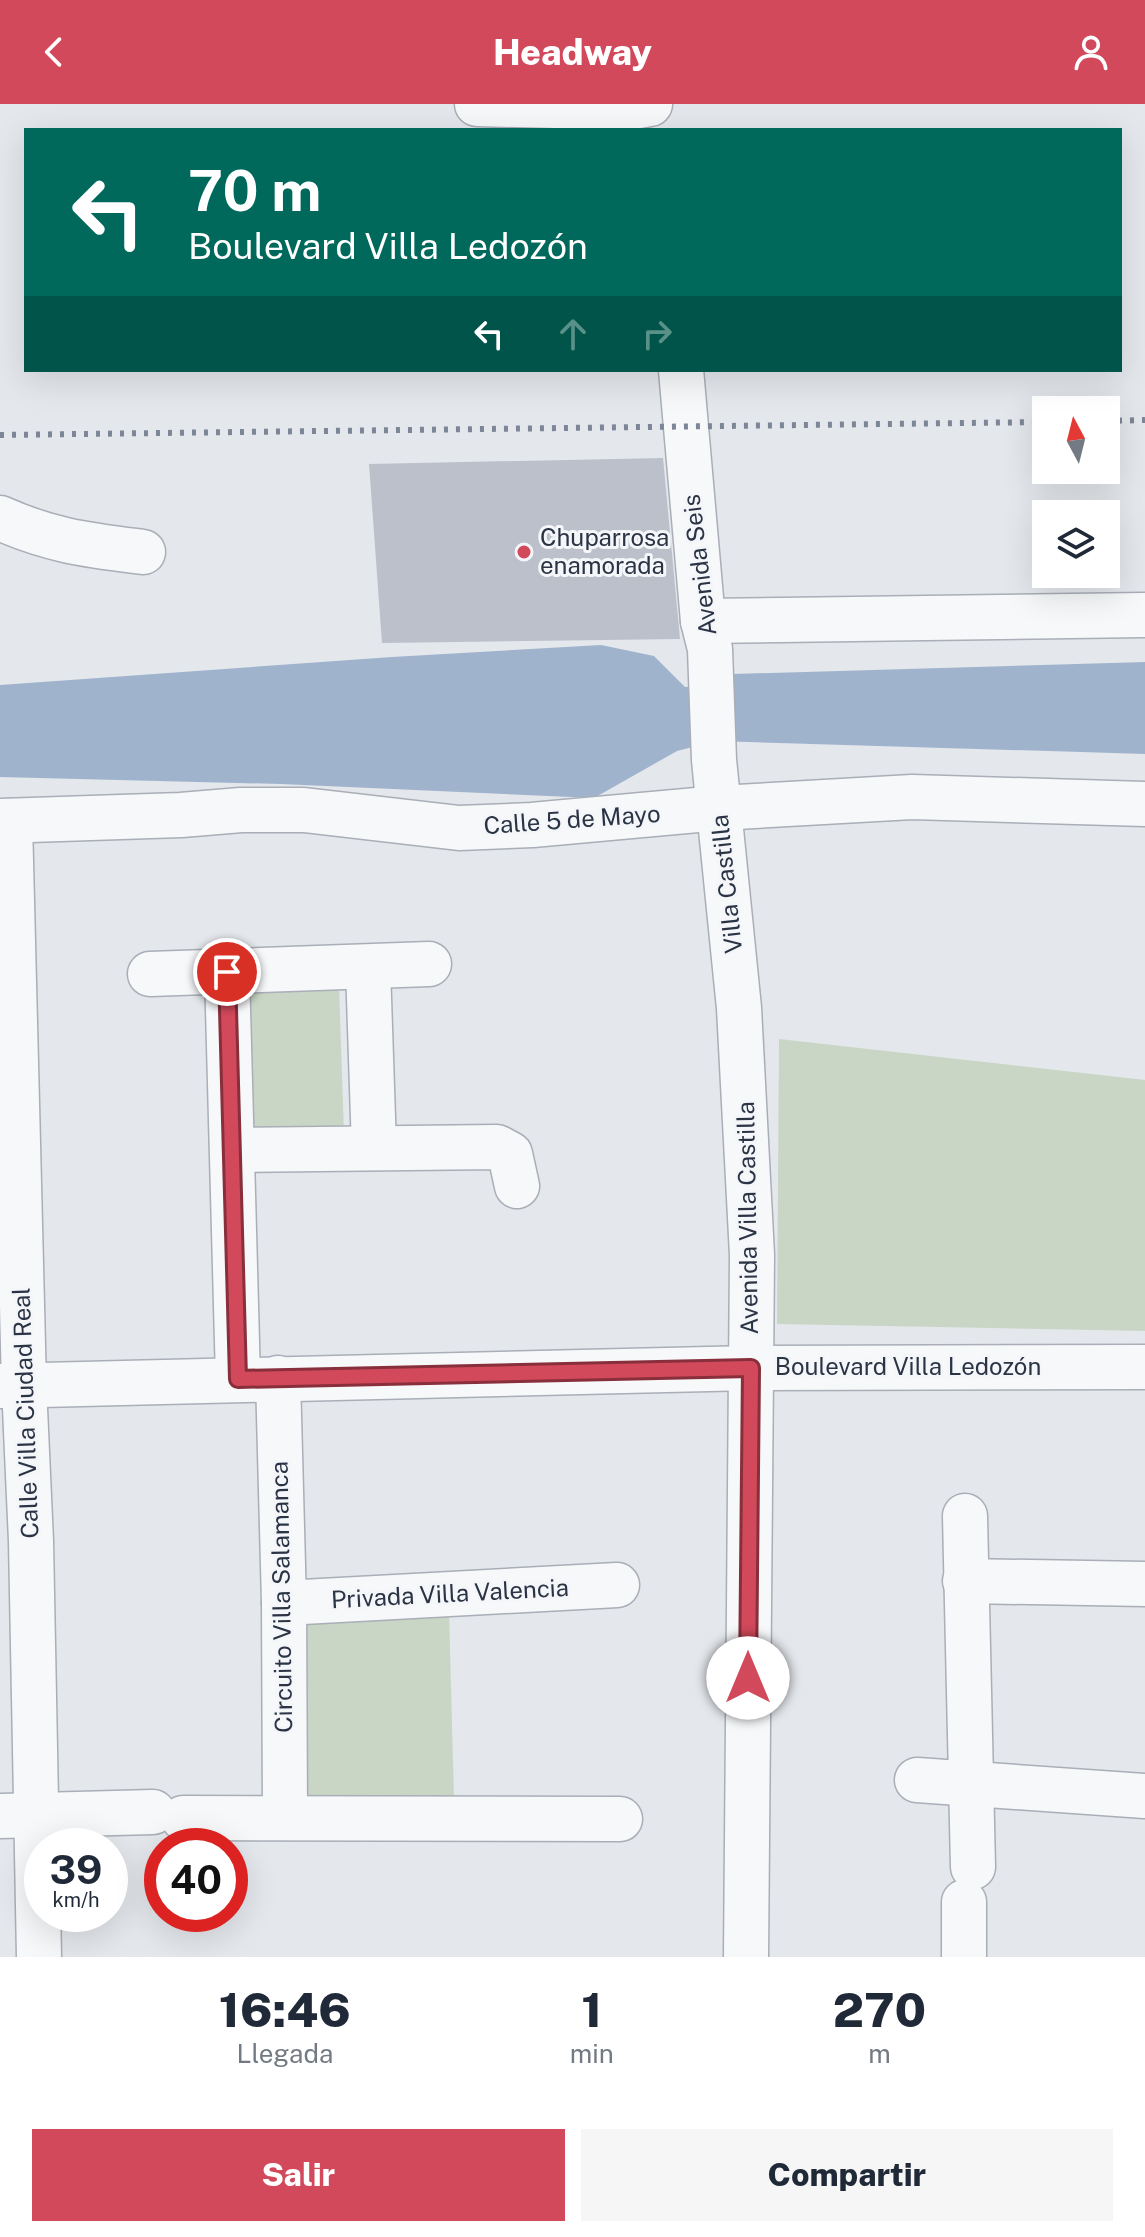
<!DOCTYPE html>
<html lang="es">
<head>
<meta charset="utf-8">
<style>
	:root { --surface:#fff; --page:#f6f6f7; --text:#1f2937; --muted:#747a83; --accent:#d1495b }
	body { margin:0; font-family:"Public Sans",sans-serif; background:var(--page); color:var(--text); height:100vh; display:flex; flex-direction:column; font-size:30px; white-space:nowrap }
	* { box-sizing:border-box; margin:0 }
	p { font-size:26px; color:var(--muted) }
	.icon { flex:none; width:44px; height:44px; fill:none; stroke:currentColor; stroke-width:2; stroke-linecap:round; stroke-linejoin:round }
	.map { position:relative; height:1853px; overflow:hidden }
	.side { display:flex; flex-direction:column; background:var(--surface); flex:1 }
	.side>* { flex:none }
	.hud { position:absolute; left:24px; top:24px; width:1098px; height:244px; border-radius:0px; box-shadow:0 8px 32px #0002; background:#00695c; color:#fff; overflow:hidden }
	.needle { width:52px; rotate:353deg }
	.fabs { position:absolute; left:1032px; top:292px; display:grid; gap:16px }
	.fabs a { display:grid; place-items:center; width:88px; height:88px; border-radius:0px; background:var(--surface); box-shadow:0 8px 32px #0002; font-size:40px }
	.speed { position:absolute; left:24px; top:1724px; display:flex; gap:16px; font-size:40px; font-weight:700; text-align:center }
	.speed>* { display:grid; place-content:center; width:104px; height:104px; border-radius:50%; background:var(--surface); box-shadow:0 8px 32px #0002; line-height:1 }
	.speed small { font-size:20px; font-weight:400 }
	.speed .limit { border:12px solid #d22; background:#fff; color:#111 }
	.pin { position:absolute; display:grid; place-items:center; width:68px; height:68px; color:#fff; margin:-34px; border:4px solid #fff; border-radius:50%; box-shadow:0 2px 8px #0007 }
	.me { position:absolute; width:88px; margin:-44px; rotate:0deg; stroke-linejoin:round; filter:drop-shadow(0 0 6px #0008) }
	.turn { display:flex; align-items:center; gap:28px; height:168px; padding:0 32px; font-size:36px }
	.turn .icon { width:104px; height:104px; stroke-width:2.5 }
	.turn b { display:block; font-size:56px; line-height:68px }
	.lanes { display:flex; align-items:center; height:76px; padding:0 32px; background:#0003; justify-content:center; gap:40px; direction:ltr }
	.lanes .off { opacity:.35 }
	.eta { display:flex; justify-content:space-evenly; align-items:center; height:136px; text-align:center }
	.eta b { font-size:48px; font-weight:800; line-height:56px }
	.cta { display:flex; gap:16px; margin-top:auto; padding:16px 32px }
	.cta a { flex:1; height:92px; border-radius:0px; background:var(--accent); color:#fff; font-size:32px; font-weight:800; line-height:92px; text-align:center }
	.cta a+a { background:var(--page); color:var(--text) }
	header { display:flex; justify-content:space-between; align-items:center; height:104px; padding:0 32px; background:var(--accent); color:#fff; font-size:36px; font-weight:800 }
	.map>svg:first-child { display:block }
	.green { fill:#c9d6c5 }
	.water { fill:#9fb4cc }
	.building { fill:#bbc0ca }
	.lines { fill:none; stroke-linecap:round; stroke-linejoin:round }
	.minor-casing { stroke:#a9aeb7; stroke-width:47 }
	.minor { stroke:#f7f8fa; stroke-width:44 }
	.rail { stroke:#7d8696; stroke-width:6; stroke-dasharray:4 8; stroke-linecap:butt }
	.route-casing { stroke:#882f3b; stroke-width:20 }
	.route { stroke:#d1495b; stroke-width:14 }
	.poi-dot { fill:#d1495b; stroke:#f4f6f9; stroke-width:3 }
	.labels { text-anchor:middle; stroke-width:6; stroke-linejoin:round; paint-order:stroke }
	.poi-label { font-size:24px; fill:#2b3445; stroke:#f4f6f9; text-anchor:start }
	.street-label { font-size:24px; fill:#2b3445; stroke:#f4f6f9 }
</style>
</head>
<body>
<header><svg class="icon" aria-label="back" viewBox="0 0 24 24"><path d="M15 5l-7 7 7 7"/></svg>Headway<svg class="icon" aria-label="person" viewBox="0 0 24 24"><circle cx="12" cy="8" r="4"/><path d="M4 21q1-7 8-7t8 7"/></svg></header>
<div class="map">
<svg width="1145" height="1853" viewBox="0 0 1145 1853">
	<rect width="100%" height="100%" fill="#e4e7ec"/>
	<g class="green">
		<polygon points="339,881 344,1030 246,1034 234,886"/>
		<polygon points="779,935 1145,976 1145,1227 777,1220"/>
		<polygon points="449,1507 454,1696 290,1701 285,1512"/>
	</g>
	<polygon class="water" points="601,541 654,552 685,583 716,582 733,570 1145,558 1145,650 716,637 677,647 594,694 281,680 0,673 0,581 392,553"/>
	<polygon class="building" points="663,354 680,535 382,539 369,360"/>
	<g class="lines">
		<g class="minor-casing">
			<g id="minor">
				<polyline points="477,0 629,4 650,0"/>
				<polyline points="681,266 703,517 710,545 714,656 739,904 752,1151 746,1853"/>
				<path d="M0,414C51,437 88,441 143,448"/>
				<polyline points="703,517 1145,511"/>
				<polyline points="0,717 181,711 241,706 304,706 459,724 532,721 719,704 912,693 1145,700"/>
				<polyline points="10,717 24,1282 31,1437 39,1853"/>
				<polyline points="368,864 374,1044"/>
				<polyline points="227,868 238,1275"/>
				<polyline points="150,870 429,860"/>
				<polyline points="233,1046 497,1043 510,1050 517,1082"/>
				<polyline points="278,1274 284,1499 285,1713"/>
				<polyline points="0,1282 751,1264 1145,1263"/>
				<polyline points="965,1412 973,1763"/>
				<polyline points="965,1477 1145,1480"/>
				<polyline points="284,1499 617,1481"/>
				<polyline points="917,1676 1145,1692"/>
				<polyline points="0,1712 153,1708"/>
				<polyline points="183,1714 620,1715"/>
				<polyline points="964,1853 964,1798"/>
			</g>
		</g>
		<use href="#minor" class="minor"/>
		<g class="rail">
			<polyline points="1106,317 1145,316"/>
			<polyline points="0,331 1046,318"/>
		</g>
	</g>
	<g class="lines">
		<g class="route-casing">
			<polyline id="route" points="227,868 238,1275 751,1264 748,1574"/>
		</g>
		<use href="#route" class="route"/>
	</g>
	<circle class="poi-dot" cx="524" cy="448" r="8"/>
	<g class="labels">
		<g class="poi-label">
			<text x="540" y="442">Chuparrosa<tspan x="540" dy="28">enamorada</tspan></text>
		</g>
		<g class="street-label">
			<text transform="translate(700 461) rotate(-97)" y="8">Avenida Seis</text>
			<text transform="translate(572 716) rotate(-4)" y="8">Calle 5 de Mayo</text>
			<text transform="translate(727 780) rotate(-96)" y="8">Villa Castilla</text>
			<text transform="translate(748 1114) rotate(-91)" y="8">Avenida Villa Castilla</text>
			<text x="908" y="1271">Boulevard Villa Ledozón</text>
			<text transform="translate(26 1309) rotate(-92)" y="8">Calle Villa Ciudad Real</text>
			<text transform="translate(450 1490) rotate(-3)" y="8">Privada Villa Valencia</text>
			<text transform="translate(282 1493) rotate(-91)" y="8">Circuito Villa Salamanca</text>
		</g>
	</g>
</svg>
<div class="fabs">
<a><svg class="needle" viewBox="-14 -14 28 28"><path d="M0-13l5 13h-10z" fill="#e53935"/><path d="M0 13l5-13h-10z" fill="#747a83"/></svg></a>
<a><svg class="icon" aria-label="layers" viewBox="0 0 24 24"><path d="M12 4l9 5-9 5-9-5zM3 14l9 5 9-5"/></svg></a>
</div>
<div class="speed"><div>39<small>km/h</small></div><div class="limit">40</div></div>
<div class="pin" style="left:227px;top:868px;background:#d93025"><svg class="icon" aria-label="arrive" viewBox="0 0 24 24"><path d="M6 21V4h12l-3 4 3 4H6"/></svg></div>
<svg class="me" style="left:748px;top:1574px" viewBox="-20 -20 40 40"><circle r="19" fill="#fff"/><path d="M0-13L10 11 0 6-10 11z" fill="#d1495b"/></svg>
<div class="hud">
<div class="turn"><svg class="icon" aria-label="left" viewBox="0 0 24 24"><path d="M17 20v-9H6M10 6l-5 5 5 5"/></svg><div><b>70 m</b>Boulevard Villa Ledozón</div></div>
<div class="lanes"><svg class="icon" aria-label="left" viewBox="0 0 24 24"><path d="M17 20v-9H6M10 6l-5 5 5 5"/></svg><svg class="icon off" aria-label="ahead" viewBox="0 0 24 24"><path d="M12 20V5M6 11l6-6 6 6"/></svg><svg class="icon off" aria-label="right" viewBox="0 0 24 24"><path d="M7 20v-9h11M14 6l5 5-5 5"/></svg></div>
</div>
</div>
<section class="side">
<div class="eta">
<div><b>16:46</b><p>Llegada</p></div>
<div><b>1</b><p>min</p></div>
<div><b>270</b><p>m</p></div>
</div>
<div class="cta"><a>Salir</a><a>Compartir</a></div>
</section>
</body>
</html>
